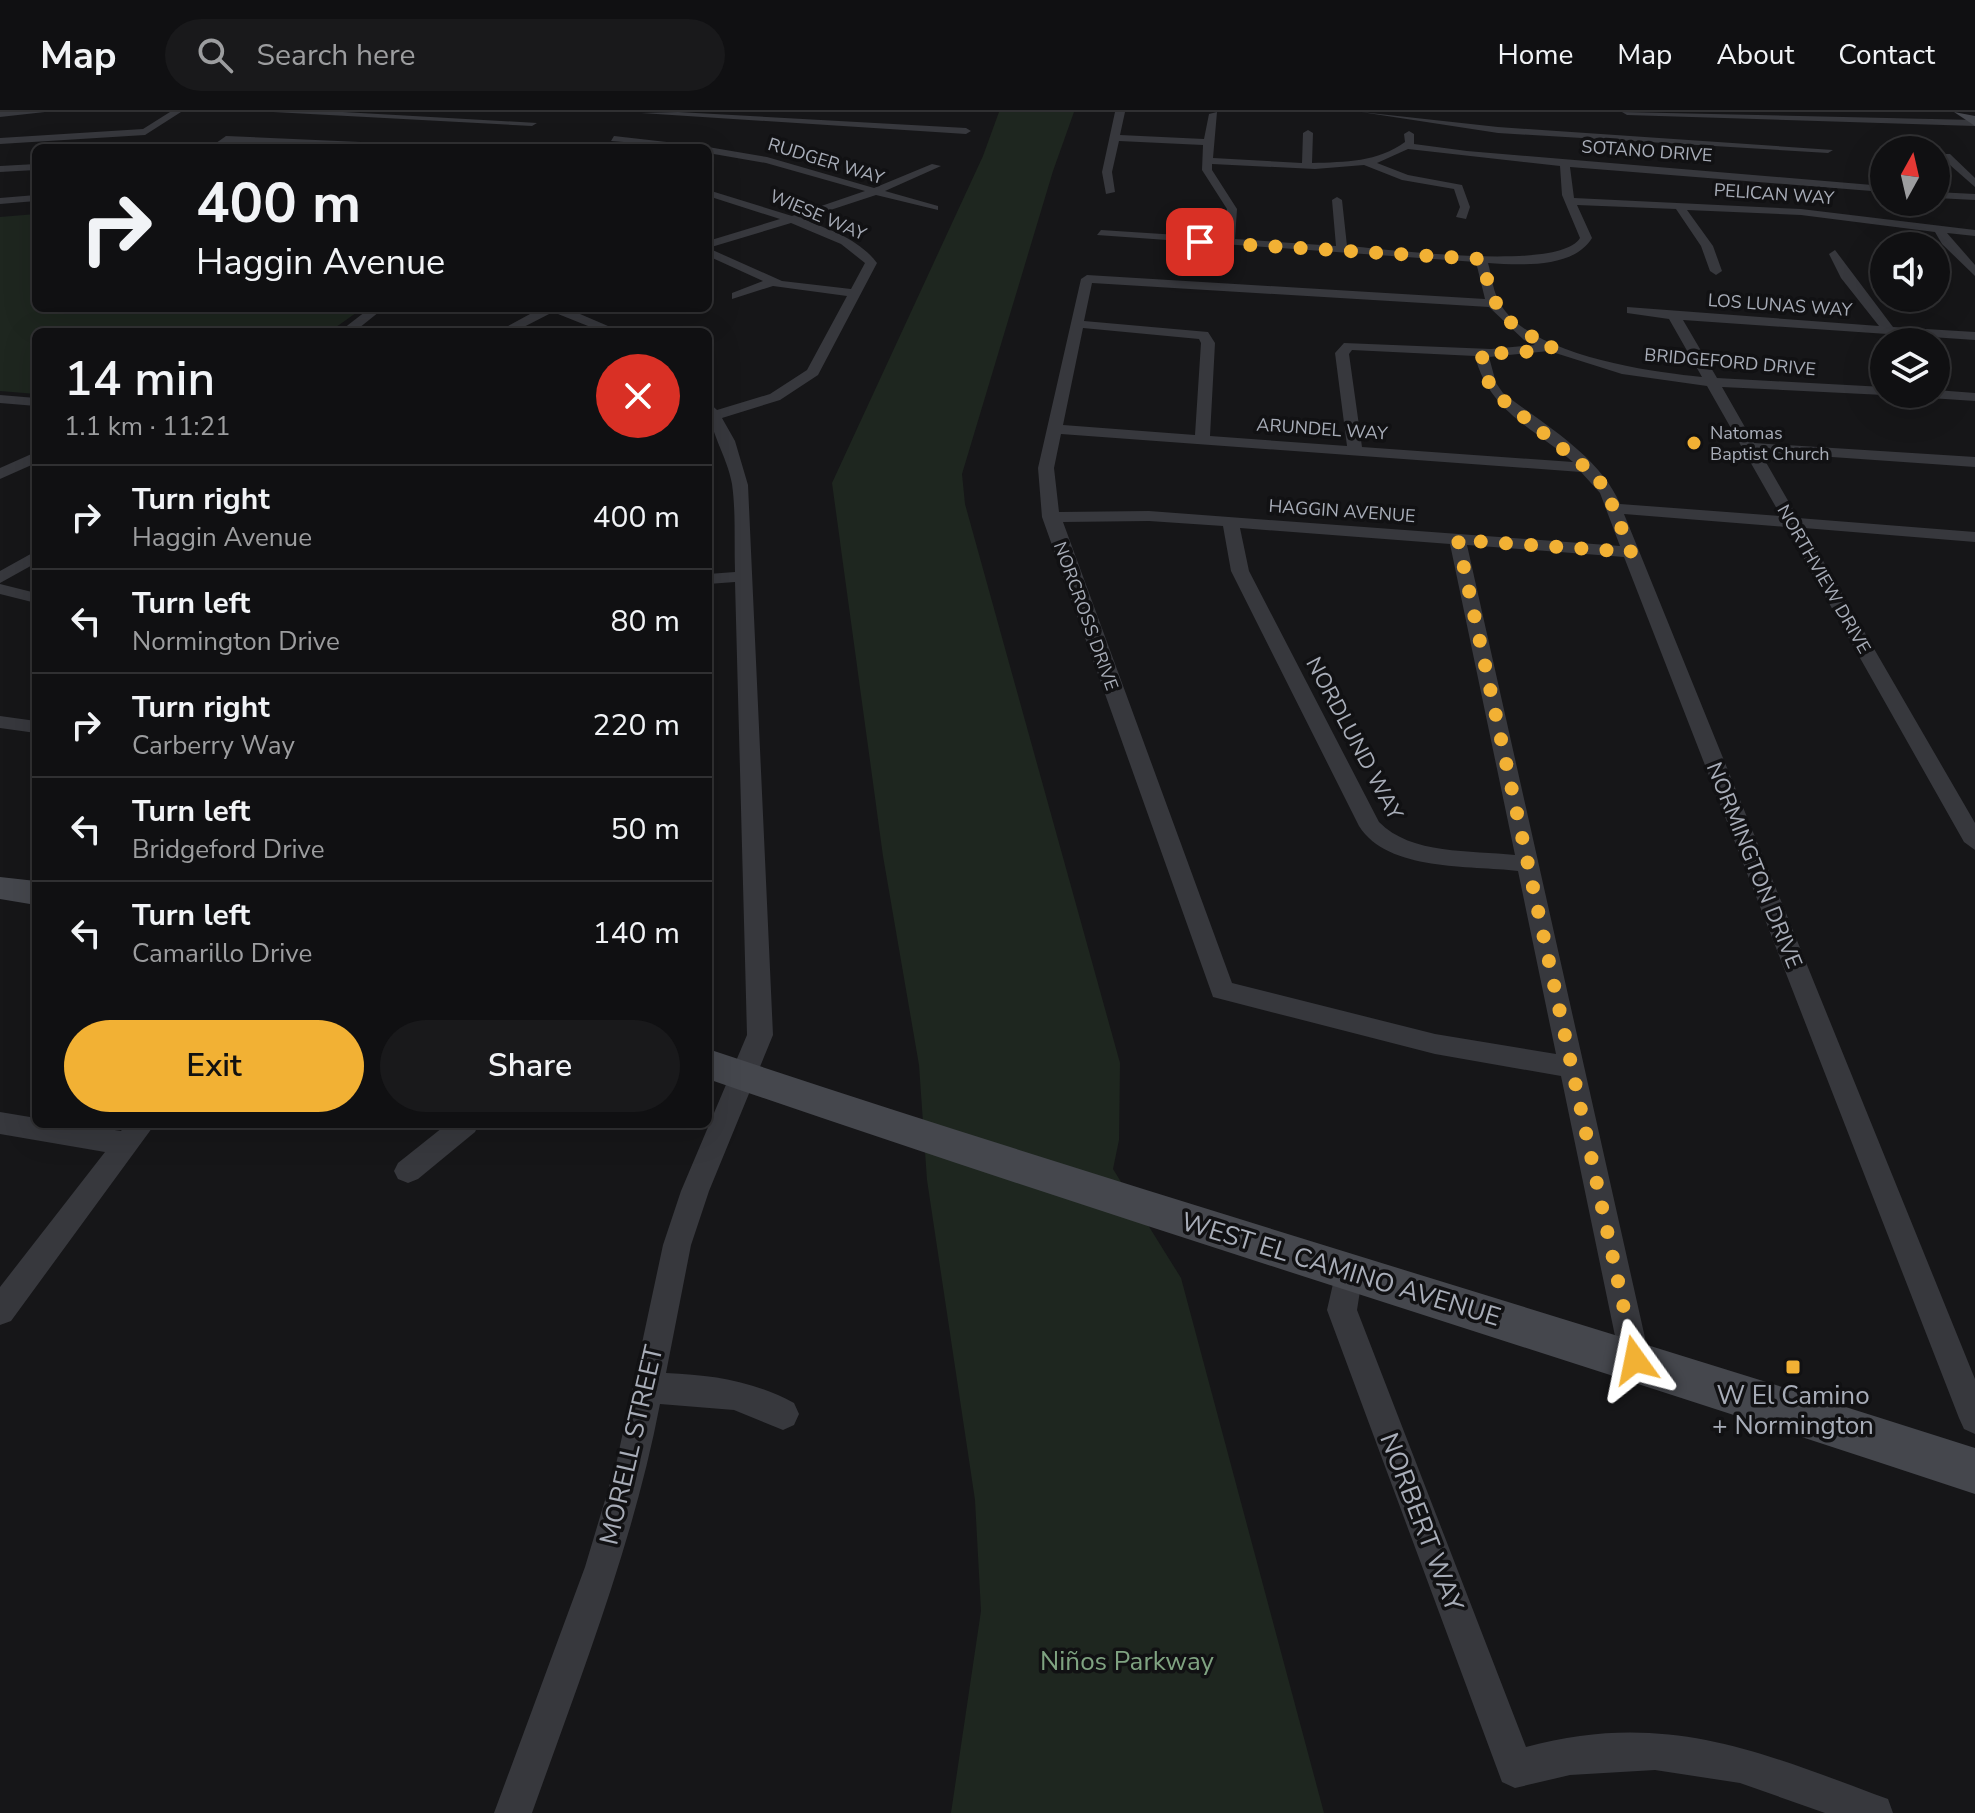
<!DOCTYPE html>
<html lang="en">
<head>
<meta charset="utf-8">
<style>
	:root { --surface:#101012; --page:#19191b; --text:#f1f3f6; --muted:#9c9d9f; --line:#303032; --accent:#f2b134 }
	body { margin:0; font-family:"Nunito Sans",sans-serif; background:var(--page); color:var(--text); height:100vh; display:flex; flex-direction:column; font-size:30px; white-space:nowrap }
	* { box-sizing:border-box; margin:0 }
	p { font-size:26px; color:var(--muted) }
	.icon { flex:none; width:44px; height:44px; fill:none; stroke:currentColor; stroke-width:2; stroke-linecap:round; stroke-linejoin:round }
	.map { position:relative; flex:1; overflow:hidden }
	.sheet { position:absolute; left:32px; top:216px; width:680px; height:800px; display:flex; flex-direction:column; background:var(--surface); border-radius:12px; box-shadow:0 8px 32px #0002,0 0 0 2px var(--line) }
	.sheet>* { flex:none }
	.top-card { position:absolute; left:32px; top:32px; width:680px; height:168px; border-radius:12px; box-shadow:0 8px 32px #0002,0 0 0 2px var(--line); background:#101012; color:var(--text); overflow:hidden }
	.needle { width:52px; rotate:8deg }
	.tools { position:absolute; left:1870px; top:24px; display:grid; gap:16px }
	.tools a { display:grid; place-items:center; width:80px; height:80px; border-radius:50%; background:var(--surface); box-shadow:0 8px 32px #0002,0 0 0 2px var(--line); font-size:40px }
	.pin { position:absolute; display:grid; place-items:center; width:68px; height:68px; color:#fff; margin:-34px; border-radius:16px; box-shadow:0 4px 12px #0006 }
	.me { position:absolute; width:88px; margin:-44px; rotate:348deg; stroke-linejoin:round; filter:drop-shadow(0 0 6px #0008) }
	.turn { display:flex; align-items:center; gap:28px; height:168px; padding:0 32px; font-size:36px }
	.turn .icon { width:104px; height:104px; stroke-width:2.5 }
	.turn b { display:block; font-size:56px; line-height:68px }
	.round { display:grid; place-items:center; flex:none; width:84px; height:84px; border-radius:42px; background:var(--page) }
	.summary { display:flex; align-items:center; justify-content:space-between; height:136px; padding:0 32px }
	h1 { font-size:48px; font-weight:600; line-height:60px }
	.button { display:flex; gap:16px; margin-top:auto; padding:16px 32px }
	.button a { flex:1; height:92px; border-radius:48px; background:var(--accent); color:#111; font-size:32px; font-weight:600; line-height:92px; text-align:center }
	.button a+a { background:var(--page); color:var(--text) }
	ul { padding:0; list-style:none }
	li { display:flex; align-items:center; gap:24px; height:104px; padding:0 32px; border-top:2px solid var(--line) }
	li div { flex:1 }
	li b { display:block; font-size:30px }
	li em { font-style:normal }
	header { display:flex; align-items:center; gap:48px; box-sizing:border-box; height:112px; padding:0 40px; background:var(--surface); border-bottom:2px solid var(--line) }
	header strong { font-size:38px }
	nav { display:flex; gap:44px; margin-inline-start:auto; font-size:28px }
	.search { width:560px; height:72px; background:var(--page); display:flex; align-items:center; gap:20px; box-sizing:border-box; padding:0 28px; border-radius:44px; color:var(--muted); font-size:30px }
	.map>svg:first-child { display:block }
	.green { fill:#1e261f }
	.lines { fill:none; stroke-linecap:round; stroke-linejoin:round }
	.street { fill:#37383d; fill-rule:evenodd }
	.secondary { fill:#45474d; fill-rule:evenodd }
	.route { stroke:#f2b134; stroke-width:14; stroke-dasharray:0 25.2 }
	.poi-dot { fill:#f2b134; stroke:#111113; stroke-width:3 }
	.labels { text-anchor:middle; stroke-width:7; stroke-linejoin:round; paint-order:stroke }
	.far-street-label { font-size:18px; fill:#a8adb8; stroke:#111113 }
	.far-poi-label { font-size:18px; fill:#a8adb8; stroke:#111113; text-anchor:start }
	.street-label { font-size:22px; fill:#a8adb8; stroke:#111113 }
	.near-street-label { font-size:26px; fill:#a8adb8; stroke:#111113 }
	.near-poi-label { font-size:26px; fill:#a8adb8; stroke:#111113 }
	.near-park-label { font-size:26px; fill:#7fa381; stroke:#111113 }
</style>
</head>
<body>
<header>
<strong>Map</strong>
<div class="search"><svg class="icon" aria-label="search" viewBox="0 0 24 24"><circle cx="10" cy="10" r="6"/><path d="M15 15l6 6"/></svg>Search here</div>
<nav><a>Home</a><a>Map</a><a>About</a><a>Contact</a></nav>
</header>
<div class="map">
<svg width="1975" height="1701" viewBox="0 0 1975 1701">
	<rect width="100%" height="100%" fill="#161618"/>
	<g class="green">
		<polygon points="999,0 1074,0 1053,59 962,362 965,392 1120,951 1119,1028 1113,1057 1181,1166 1324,1701 951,1701 981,1499 975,1388 927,1068 919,953 883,744 832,371 983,44"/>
		<polygon points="36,102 36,196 363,196 329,220 36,220 36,282 0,279 0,105"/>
	</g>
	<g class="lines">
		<g class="street">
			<polygon points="0,0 45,0 0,5"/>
			<polygon points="170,0 181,0 145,23 0,32 0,26 143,17"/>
			<polygon points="273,0 343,0 537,11 532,14"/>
			<polygon points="678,0 966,16 971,19 966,22 641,1"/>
			<path d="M1115,0H1125L1120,23L1204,27L1209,2L1217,0L1213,46L1302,51L1303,21L1308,18L1313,21L1312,51C1345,50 1378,50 1405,30L1404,22L1409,19L1414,22V32L1467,39L1884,74V80L1570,55L1574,86L1801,97L1975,118V124L1947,121L1975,153V164L1942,132L1935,120L1801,103L1687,98L1713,134L1722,159L1716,163L1710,159L1701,134L1676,97L1577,93L1592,126C1573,157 1520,153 1488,151C1492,165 1493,181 1501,193C1531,243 1648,260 1702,265L1669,207L1627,201V195L1879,214L1841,166L1829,142L1835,138L1893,215L1975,220V228L1683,208L1717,266L1884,275V282H1889L1884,283L1722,275L1754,331L1975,345V355L1760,340L1798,406L1975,420V430L1804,416L1975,711V738L1964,730L1786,415L1624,402L1975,1267V1322L1964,1317L1959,1306L1624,445L1467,433L1650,1248L1646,1259L1635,1263L1624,1259L1620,1248L1561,964L1435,942L1213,885L1042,405L1038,356L1081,167L1087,163L1485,187L1476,150L1097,123L1101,118L1224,126L1227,97L1202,58L1203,33L1119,29L1112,60L1115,80L1106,82L1102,60ZM1408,37L1560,54L1562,83L1580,126C1560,160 1389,137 1347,134L1342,88L1337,85L1332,88L1336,134L1235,127L1237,97L1212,58V52L1315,57L1364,53L1402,68L1454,77L1460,95L1456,105L1466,107L1470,95L1462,73L1408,63L1377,51ZM1092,171L1489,195L1524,228L1535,233L1491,237L1344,231L1335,241L1347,334L1210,324L1215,231L1208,220L1084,209ZM1083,216L1199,227L1201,231L1195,323L1063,313ZM1352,238L1475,244C1489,299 1532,315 1573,350L1362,335L1349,242ZM1549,239L1622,262L1707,274L1781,404L1620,392C1600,344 1543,312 1503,281L1496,271L1489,245ZM1061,322L1581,360L1600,381L1620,434L1149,399L1059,400L1054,356ZM1149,409L1223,414L1231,459L1359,714C1388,760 1470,753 1518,759L1556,942L1435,922L1232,871L1063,410ZM1240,416L1450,432L1515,743C1471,738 1411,743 1379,710L1249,459Z"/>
			<polygon points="1361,0 1498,15 1833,38 1828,41 1498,21"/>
			<polygon points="1622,0 1975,8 1975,14 1627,3"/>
			<polygon points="226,24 428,33 433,36 228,30 220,36 209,36"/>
			<polygon points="614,24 693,33 698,36 611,29"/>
			<path d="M708,35L767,45L874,76L932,52L941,54L885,79L938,94V98L876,83L803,107C830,118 859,127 877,151L818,263L780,288L722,306L735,329L748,373L773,923L709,1079L691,1133L666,1261C713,1263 753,1269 794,1291L799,1302L794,1313L783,1318L734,1298L660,1292C633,1433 580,1566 532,1701H494L585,1455L617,1348L663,1133L681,1079L747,923L735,470L708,472V462L735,460C734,431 736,400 732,372C727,343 708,318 708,290L717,298L770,282L807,258L847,184L773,174L732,187V181L763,169L708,144V136L782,169L851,177L865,151L841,132L791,111L708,136V129L780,107L708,84V78L792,104L865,79L766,51L708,41V36H704Z"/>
			<polygon points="1942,42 1950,42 1975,66 1975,75 1942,46"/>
			<polygon points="36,52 36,58 0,60 0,54"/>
			<polygon points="1936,80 1975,82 1975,88 1936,86"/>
			<polygon points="36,83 36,89 0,92 0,86"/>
			<polygon points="370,196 384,196 354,220 339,220"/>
			<polygon points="541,196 566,196 622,220 603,220 553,200 514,220 497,220"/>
			<polygon points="1936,278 1975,281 1975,289 1930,286 1923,282 1936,282"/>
			<polygon points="0,283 36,286 36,294 0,291"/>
			<polygon points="36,340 36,351 0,367 0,356"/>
			<polygon points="36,439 36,451 0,471 0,459"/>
			<polygon points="0,472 36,481 36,491 0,482"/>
			<polygon points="0,604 36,609 36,621 0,616"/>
			<polygon points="0,1000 36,1006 36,1012 75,1012 121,1019 126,1012 155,1012 11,1209 0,1213 0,1175 105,1040 0,1022"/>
			<polygon points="447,1012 479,1012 475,1020 418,1067 408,1071 398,1067 394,1059 398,1051"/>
			<path d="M1348,1146L1358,1150L1363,1160L1357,1198L1526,1635C1659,1599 1752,1636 1874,1682L1888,1687L1893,1701H1825L1740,1671L1655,1658L1570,1663L1515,1676L1502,1670L1327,1198L1338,1150Z"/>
		</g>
		<g class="secondary">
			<polygon points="1954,0 1975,4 1975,14"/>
			<polygon points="0,765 36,769 36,793 0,787"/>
			<path d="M708,937C1128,1077 1553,1201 1975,1336V1382C1553,1242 1128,1112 708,967Z"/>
		</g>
	</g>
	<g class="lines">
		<path class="route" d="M1200,130L1481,147C1497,202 1500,210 1553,235L1519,241H1481L1489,271L1498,284L1595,363L1607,380L1631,440L1458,428L1635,1248"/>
	</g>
	<g class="poi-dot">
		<circle cx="1694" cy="331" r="8"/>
		<rect x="1785" y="1247" width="16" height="16" rx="4"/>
	</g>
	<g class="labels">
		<g class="far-street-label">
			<text transform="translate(1647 39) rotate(4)" y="6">SOTANO DRIVE</text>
			<text transform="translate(826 49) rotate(17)" y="6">RUDGER WAY</text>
			<text transform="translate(1774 82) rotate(4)" y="6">PELICAN WAY</text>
			<text transform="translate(818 103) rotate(23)" y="6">WIESE WAY</text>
			<text transform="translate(1780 193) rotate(4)" y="6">LOS LUNAS WAY</text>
			<text transform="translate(1730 250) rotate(5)" y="6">BRIDGEFORD DRIVE</text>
			<text transform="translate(1322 317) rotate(4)" y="6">ARUNDEL WAY</text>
			<text transform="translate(1342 399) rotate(4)" y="6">HAGGIN AVENUE</text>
			<text transform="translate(1824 467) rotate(60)" y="6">NORTHVIEW DRIVE</text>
			<text transform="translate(1086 504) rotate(70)" y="6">NORCROSS DRIVE</text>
		</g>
		<g class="far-poi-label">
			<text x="1710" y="327">Natomas<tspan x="1710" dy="21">Baptist Church</tspan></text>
		</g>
		<g class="street-label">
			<text transform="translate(1355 626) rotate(62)" y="8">NORDLUND WAY</text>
			<text transform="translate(1755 753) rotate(68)" y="8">NORMINGTON DRIVE</text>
		</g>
		<g class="near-street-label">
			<text transform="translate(1341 1157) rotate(17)" y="9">WEST EL CAMINO AVENUE</text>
			<text transform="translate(631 1333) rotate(-77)" y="9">MORELL STREET</text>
			<text transform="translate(1422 1410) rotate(69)" y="9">NORBERT WAY</text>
		</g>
		<g class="near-poi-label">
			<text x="1793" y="1292">W El Camino<tspan x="1793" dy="30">+ Normington</tspan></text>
		</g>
		<g class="near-park-label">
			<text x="1127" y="1558">Niños Parkway</text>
		</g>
	</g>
</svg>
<div class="tools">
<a><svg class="needle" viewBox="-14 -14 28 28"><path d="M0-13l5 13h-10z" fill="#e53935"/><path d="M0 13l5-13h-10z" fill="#9c9d9f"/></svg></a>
<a><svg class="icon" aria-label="sound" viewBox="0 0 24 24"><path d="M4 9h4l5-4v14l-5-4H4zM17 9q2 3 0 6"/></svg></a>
<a><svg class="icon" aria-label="layers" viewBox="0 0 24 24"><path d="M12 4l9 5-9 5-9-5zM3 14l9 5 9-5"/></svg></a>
</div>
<div class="pin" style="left:1200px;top:130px;background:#d93025"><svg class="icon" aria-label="arrive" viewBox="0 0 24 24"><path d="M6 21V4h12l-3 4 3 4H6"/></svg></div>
<svg class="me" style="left:1635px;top:1248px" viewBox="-20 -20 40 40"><path d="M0-17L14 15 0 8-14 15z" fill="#f2b134" stroke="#fff" stroke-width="4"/></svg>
<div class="top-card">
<div class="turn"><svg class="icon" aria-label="right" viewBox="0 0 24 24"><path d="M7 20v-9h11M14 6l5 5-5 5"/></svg><div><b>400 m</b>Haggin Avenue</div></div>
</div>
<section class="sheet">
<div class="summary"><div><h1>14 min</h1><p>1.1 km · 11:21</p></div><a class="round" style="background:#d93025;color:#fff"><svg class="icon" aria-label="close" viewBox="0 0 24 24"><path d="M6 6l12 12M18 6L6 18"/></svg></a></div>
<ul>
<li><svg class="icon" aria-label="right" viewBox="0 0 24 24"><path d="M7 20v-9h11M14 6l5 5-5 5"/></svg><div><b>Turn right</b><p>Haggin Avenue</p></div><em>400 m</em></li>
<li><svg class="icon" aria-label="left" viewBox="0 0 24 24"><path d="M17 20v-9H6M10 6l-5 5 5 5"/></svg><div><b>Turn left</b><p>Normington Drive</p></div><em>80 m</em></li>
<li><svg class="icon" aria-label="right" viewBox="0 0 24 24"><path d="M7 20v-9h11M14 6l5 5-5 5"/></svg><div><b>Turn right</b><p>Carberry Way</p></div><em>220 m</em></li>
<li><svg class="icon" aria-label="left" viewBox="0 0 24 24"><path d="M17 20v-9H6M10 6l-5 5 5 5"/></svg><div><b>Turn left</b><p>Bridgeford Drive</p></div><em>50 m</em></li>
<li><svg class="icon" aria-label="left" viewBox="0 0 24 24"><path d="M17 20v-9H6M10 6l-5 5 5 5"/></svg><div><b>Turn left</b><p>Camarillo Drive</p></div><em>140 m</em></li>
</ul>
<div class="button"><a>Exit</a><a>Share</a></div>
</section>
</div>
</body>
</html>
